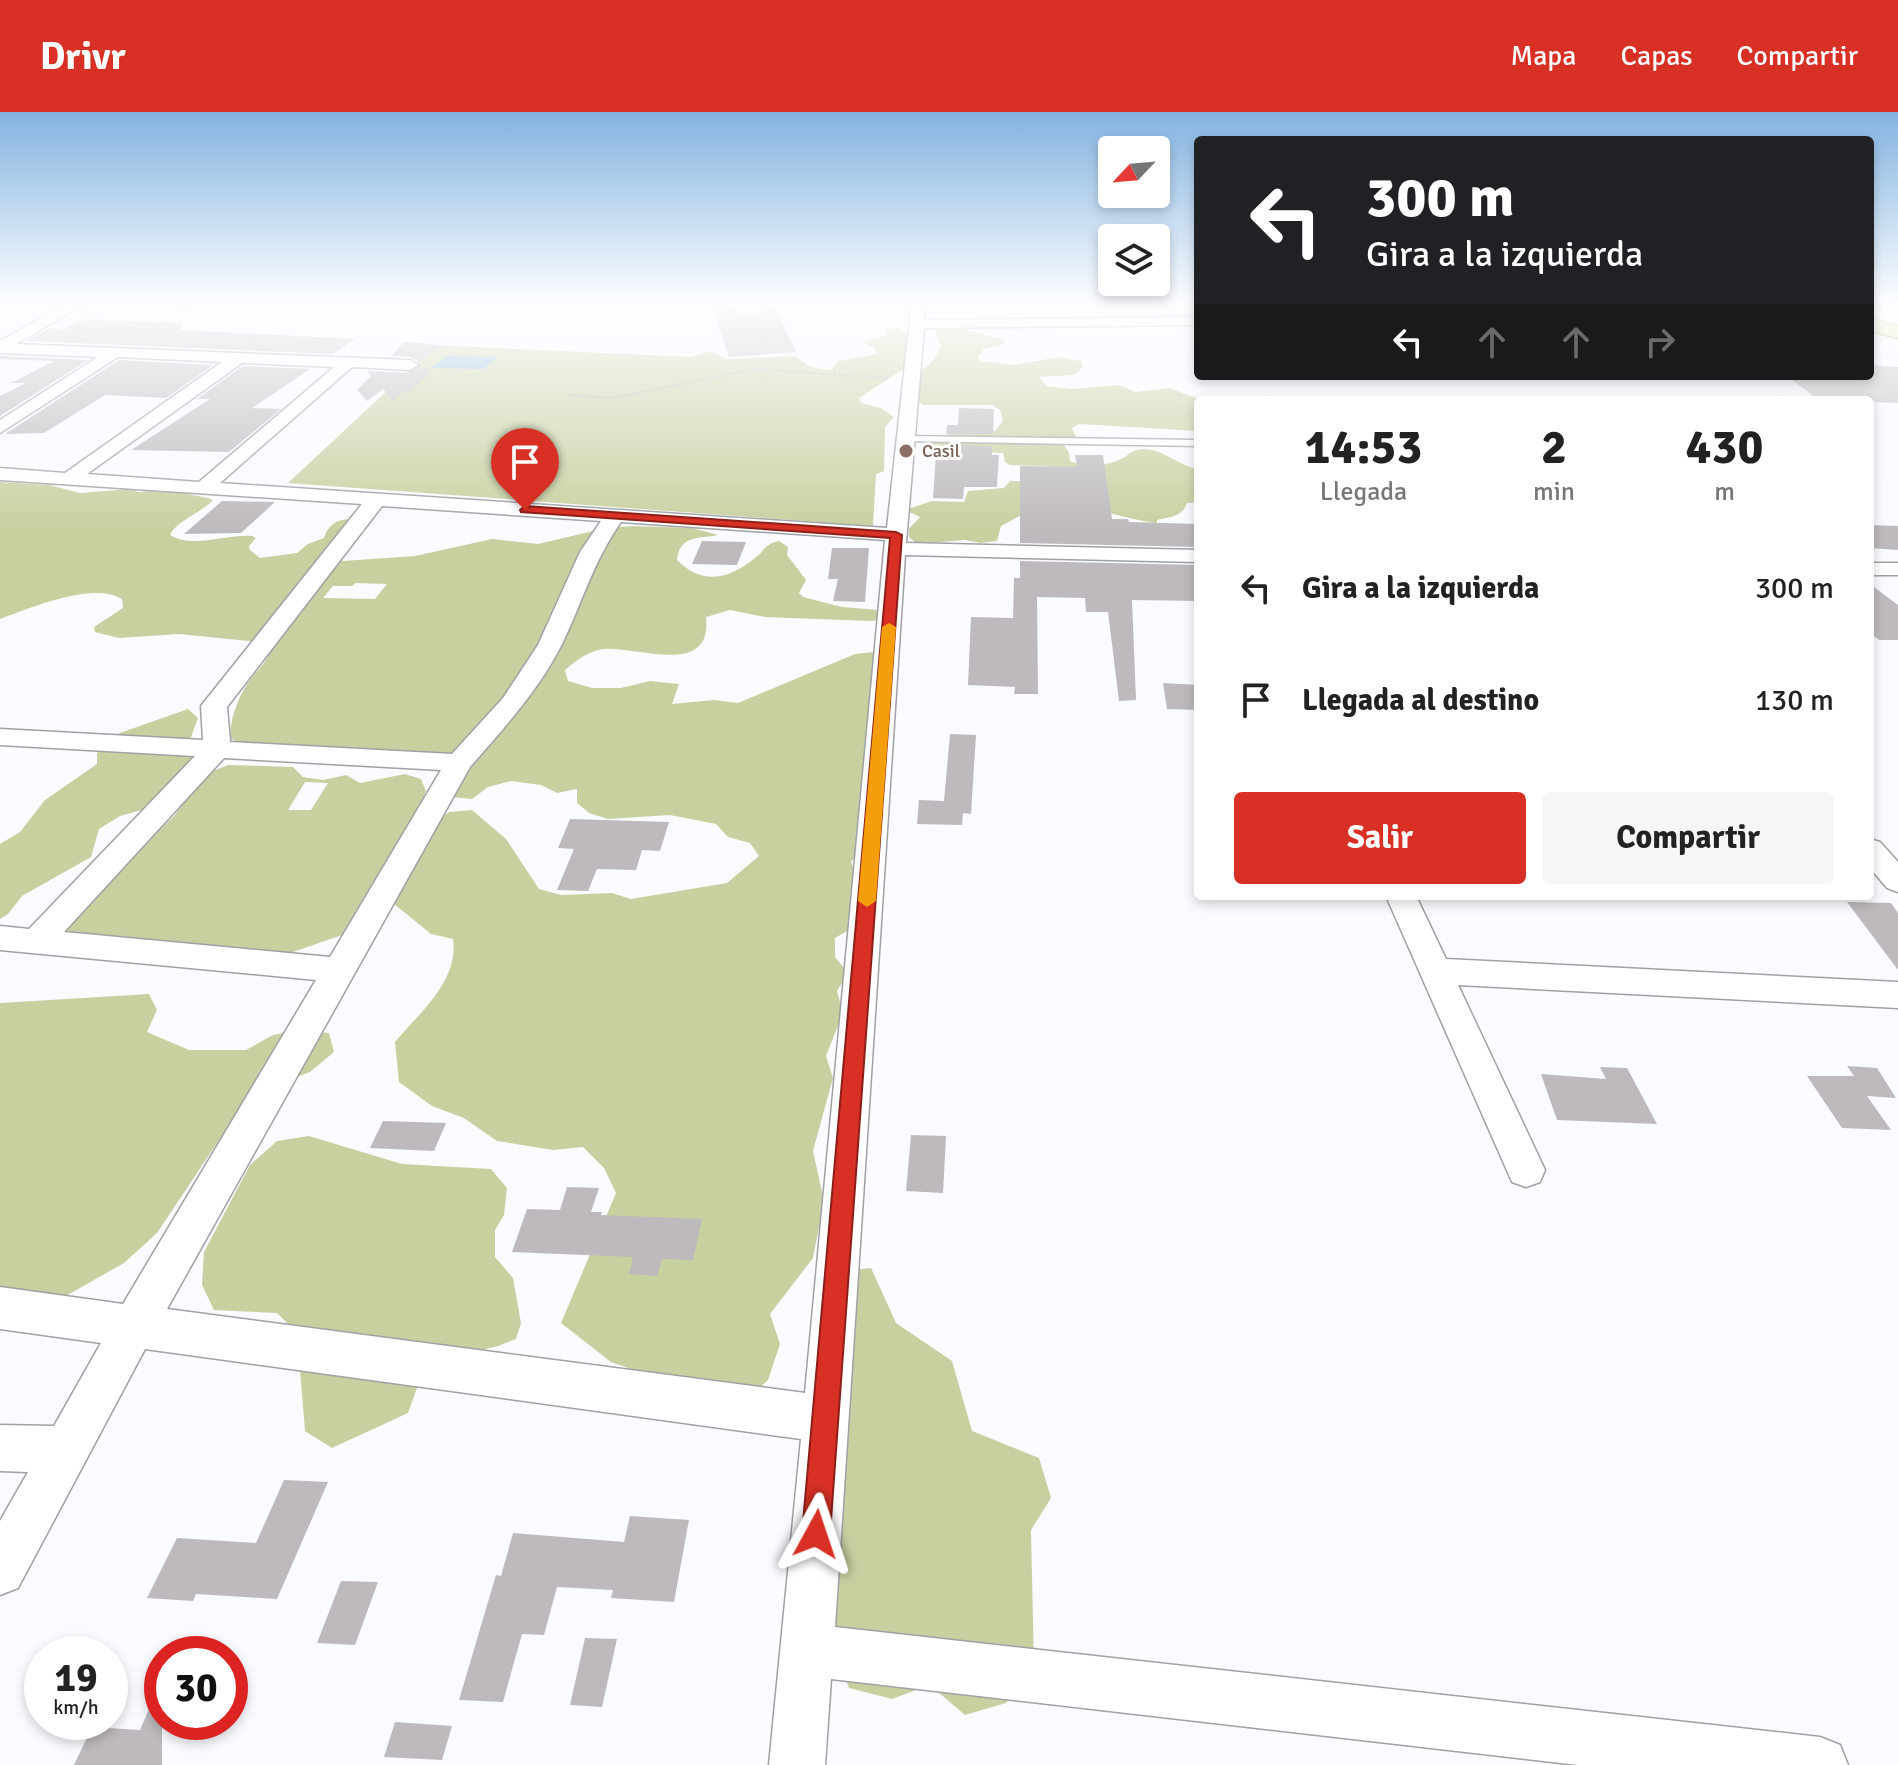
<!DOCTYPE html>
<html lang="es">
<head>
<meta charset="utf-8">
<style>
	:root { --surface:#fff; --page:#f6f6f6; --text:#222; --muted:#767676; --accent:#d93025 }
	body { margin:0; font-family:Signika,sans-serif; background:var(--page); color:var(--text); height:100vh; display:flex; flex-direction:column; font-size:30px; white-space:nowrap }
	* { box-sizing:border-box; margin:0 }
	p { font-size:26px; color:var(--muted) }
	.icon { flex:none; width:44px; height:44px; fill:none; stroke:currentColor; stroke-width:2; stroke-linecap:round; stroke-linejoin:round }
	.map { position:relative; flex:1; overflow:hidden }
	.drawer { position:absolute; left:1194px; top:284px; width:680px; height:504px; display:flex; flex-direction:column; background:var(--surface); border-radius:8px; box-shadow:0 4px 12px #0003 }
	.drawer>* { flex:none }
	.hud { position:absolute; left:1194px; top:24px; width:680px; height:244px; border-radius:8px; box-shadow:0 4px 12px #0003; background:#202124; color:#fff; overflow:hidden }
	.needle { width:52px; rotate:244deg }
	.tools { position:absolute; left:1098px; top:24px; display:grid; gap:16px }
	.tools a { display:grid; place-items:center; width:72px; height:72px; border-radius:8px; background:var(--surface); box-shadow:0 4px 12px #0003; font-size:40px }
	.speed { position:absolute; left:24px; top:1524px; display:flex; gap:16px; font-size:40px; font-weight:700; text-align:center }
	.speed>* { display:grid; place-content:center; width:104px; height:104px; border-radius:50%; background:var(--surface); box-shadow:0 4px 12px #0003; line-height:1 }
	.speed small { font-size:20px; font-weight:400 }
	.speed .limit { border:12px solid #d22; background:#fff; color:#111 }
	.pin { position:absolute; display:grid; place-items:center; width:68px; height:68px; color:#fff; margin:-82px -34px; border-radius:50% 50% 50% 0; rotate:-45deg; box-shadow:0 0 8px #0007 }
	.pin .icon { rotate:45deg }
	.me { position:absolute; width:88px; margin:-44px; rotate:5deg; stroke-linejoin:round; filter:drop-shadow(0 0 6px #0008) }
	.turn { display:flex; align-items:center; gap:28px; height:168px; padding:0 40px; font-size:36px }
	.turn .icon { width:104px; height:104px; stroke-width:2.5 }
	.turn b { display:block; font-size:56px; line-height:68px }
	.lanes { display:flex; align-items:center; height:76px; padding:0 40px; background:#0003; justify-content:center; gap:40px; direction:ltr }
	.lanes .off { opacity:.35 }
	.eta { display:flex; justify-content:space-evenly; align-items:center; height:136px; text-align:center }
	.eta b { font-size:48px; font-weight:700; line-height:56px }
	.primary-button { display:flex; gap:16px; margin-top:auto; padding:16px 40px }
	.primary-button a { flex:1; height:92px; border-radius:8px; background:var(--accent); color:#fff; font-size:32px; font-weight:700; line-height:92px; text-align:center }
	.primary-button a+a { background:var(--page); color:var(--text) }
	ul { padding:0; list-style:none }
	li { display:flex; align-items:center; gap:24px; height:112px; padding:0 40px }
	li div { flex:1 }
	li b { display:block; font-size:30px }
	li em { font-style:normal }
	header { display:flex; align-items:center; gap:48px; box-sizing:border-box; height:112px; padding:0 40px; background:var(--accent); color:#fff }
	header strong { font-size:38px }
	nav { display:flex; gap:44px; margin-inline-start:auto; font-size:28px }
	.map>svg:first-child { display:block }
	.green { fill:#c7d09f; fill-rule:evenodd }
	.water { fill:#8bb2d7 }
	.building { fill:#bdb9bd }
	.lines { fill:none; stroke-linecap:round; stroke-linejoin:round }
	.service-casing { stroke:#9fa1a5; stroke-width:3 }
	.minor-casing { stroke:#9fa1a5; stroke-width:3 }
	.primary-casing { stroke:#a59748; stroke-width:3 }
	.path { stroke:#adaeb1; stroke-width:2; stroke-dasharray:2 2; stroke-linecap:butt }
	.service { fill:#fff; fill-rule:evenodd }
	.minor { fill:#fff; fill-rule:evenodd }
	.primary { fill:#ecdf96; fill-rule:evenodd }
	.route { fill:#d93025; stroke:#8d1f18; stroke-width:2 }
	.slow { fill:#f59e0b }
	.education-dot { fill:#8d6e63; stroke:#fff; stroke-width:3 }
	.labels { text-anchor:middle; stroke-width:6; stroke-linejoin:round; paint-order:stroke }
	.far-education-label { font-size:18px; fill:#785e54; stroke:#fff; text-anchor:start }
</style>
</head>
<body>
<header>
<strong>Drivr</strong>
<nav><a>Mapa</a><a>Capas</a><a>Compartir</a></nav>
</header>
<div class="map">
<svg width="1898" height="1653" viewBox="0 0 1898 1653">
	<rect width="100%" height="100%" fill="#f9fbff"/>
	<g class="green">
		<path d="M952,214L1005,228L1004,232L984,237L978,245L981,249L1015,253L1059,245L1081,249L1083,255L1074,263L1039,265L1046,274L1071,277L1118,273L1136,280L1170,276L1201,288H1198V319L1079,312L1072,316L1078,329L1064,333L1069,341L1070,349C1084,356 1107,354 1121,347C1129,343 1133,337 1144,337C1164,337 1178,354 1198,357V390L1187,391C1183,405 1169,405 1157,408V411C1148,411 1102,400 1095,396C1078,386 1064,366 1048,354L1010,353L1005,350L1003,341L925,337L922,335C940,318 971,321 995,319L1003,309L1000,298L992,293H924L916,289L917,284L901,277V272C923,254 924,264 941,235L935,218Z"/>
		<path d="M897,216L911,222L908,254L859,286L861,291L881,296L894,305L885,315L884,359L876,362L873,414L288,371L436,233L691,245L711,239L726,247H734L796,244C807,255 817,258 832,258L838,249L877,242L875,237L863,230L886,223V217Z"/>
		<polygon points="1010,369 1019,369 1040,393 1001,414 997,429 981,431 965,428 917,432 909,425 909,417 920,405 905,398 932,389 964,390 968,379 1004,376"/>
		<path d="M0,370L49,373L80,381L131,377L138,380L167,378L208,386L213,388C201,401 176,409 170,423C192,437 227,422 252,424L256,426L249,434L250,438L260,446L297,441L308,432L324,426C328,413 337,407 350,407C343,422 324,430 322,445L343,449L415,444L492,427L538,432L606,416L632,414L692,416L718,423C697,427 680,423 677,448C702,473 728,468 755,446C765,438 765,432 779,429L788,435L787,443L806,468L799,481L803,485L842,495L878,498L879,508L870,509L765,505L730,498L706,505C713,566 636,534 604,537C588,539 577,548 565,558L568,569L592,576H621L650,569L679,572L672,592L714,588L738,591L855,542L874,540L894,557L875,722L851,750L864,779L856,814L835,826V845L848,861L837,879L843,901L826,944L833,966L813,1039L824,1089L813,1146L770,1202L780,1232L768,1268L739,1295L611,1250L561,1211L616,1081L604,1056L583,1035L553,1038L497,1029L464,1006L432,994L399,970L395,930C420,900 459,869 453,827L431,822L388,787L430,713L449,700L472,698L506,727L539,777L561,783L612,781L631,787L727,771L759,744L750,731L728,725L716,712L670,703L608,707L589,701L577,691V677L557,681L541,673L511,669L488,675L472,687L451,685L444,680L439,660C410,639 367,656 334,653C300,651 262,641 231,627C228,610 240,581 250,568C258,556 269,551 269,536L258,530L179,522L119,526L95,520L94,515L123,496L122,487C92,469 29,497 0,507ZM356,471L387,472L375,487L323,486L333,474H352Z"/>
		<polygon points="188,597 198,606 191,625 200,644 181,656 164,683 145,697 120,704 99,717 91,745 22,784 8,802 0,807 0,732 20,720 45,688 97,652 97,641 117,622"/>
		<path d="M228,653L293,655L303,665L323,668L346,663L360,671L405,662L421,667L426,679L408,724L345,822L293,840L258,848L61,829L62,813L174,704L206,662ZM305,670L328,671L311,698H288Z"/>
		<polygon points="149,882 157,898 147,920 189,938 246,938 273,923 302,918 329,921 334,940 310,960 249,983 157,1121 124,1151 50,1193 0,1191 0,891"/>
		<polygon points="309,1024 402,1052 491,1057 507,1076 504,1103 495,1118 495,1145 513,1166 521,1211 516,1227 498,1234 419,1253 421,1265 408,1301 332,1336 305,1319 297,1221 277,1201 214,1198 202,1173 204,1140 250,1053 277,1029"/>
		<polygon points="871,1156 896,1211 952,1249 972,1319 1039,1346 1051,1386 1031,1418 1034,1556 1006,1591 965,1603 930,1573 892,1587 849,1576 819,1499 837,1160"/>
	</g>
	<polygon class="water" points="446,244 497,245 484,257 432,256"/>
	<g class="building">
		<polygon points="710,188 720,188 745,203 776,196 796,240 729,245"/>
		<polygon points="83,207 181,211 181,218 355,227 333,242 26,229 50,216 64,217"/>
		<polygon points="404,230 442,233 419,250 410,245 391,244"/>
		<polygon points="0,244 88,248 0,304 0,284 26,271 11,271 54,249 0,247"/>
		<polygon points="119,248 213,253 166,286 105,283 44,321 5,322"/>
		<polygon points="1870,253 1898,255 1898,291 1819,288 1787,264 1870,264"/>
		<polygon points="243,254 310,257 252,296 281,297 229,340 131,338 210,287 197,287"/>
		<polygon points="418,256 434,257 409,280 403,280 393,289 383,277 367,289 357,278 371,264 367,259 410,261"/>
		<polygon points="959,296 994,297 993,322 946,322 947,313 958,313"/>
		<polygon points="945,333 992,334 992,343 999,343 997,375 964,375 963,387 933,386 936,341 944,341"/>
		<polygon points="1075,343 1103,343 1112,407 1128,407 1129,410 1198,412 1198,435 1020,431 1020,354 1077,355"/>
		<polygon points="222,389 275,390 241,421 184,422"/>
		<polygon points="1870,413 1898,414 1898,438 1870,436"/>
		<polygon points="702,429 746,430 737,453 692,452"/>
		<polygon points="832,436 869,436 865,490 833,489 838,467 828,467"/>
		<polygon points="1020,449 1198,453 1198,489 1132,488 1136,588 1119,589 1108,500 1086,500 1085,486 1037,485 1038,582 1014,582 1015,575 968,573 971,505 1013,506 1014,466 1020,466"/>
		<polygon points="1870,472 1898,493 1898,528 1879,528 1870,521"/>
		<polygon points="1163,571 1198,573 1198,598 1167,597"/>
		<polygon points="950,622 976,623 971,702 963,701 962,713 917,712 919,688 944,689"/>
		<polygon points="570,707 669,710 660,739 642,738 636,758 597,757 588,779 557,778 574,737 558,736"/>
		<polygon points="1847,790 1891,791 1898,801 1898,858"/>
		<polygon points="1847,954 1877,956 1896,986 1867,984 1891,1018 1842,1016 1807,964 1854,964"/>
		<polygon points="1600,955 1627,956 1657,1012 1557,1008 1541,962 1606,967"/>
		<polygon points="383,1009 446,1011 434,1039 370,1036"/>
		<polygon points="911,1023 946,1024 943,1081 906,1079"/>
		<polygon points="567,1075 599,1076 591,1100 602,1100 601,1103 702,1107 693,1148 662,1147 657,1164 629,1162 633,1145 512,1140 527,1097 560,1098"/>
		<polygon points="284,1368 328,1370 277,1487 196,1482 193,1489 147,1486 177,1426 256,1431"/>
		<polygon points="630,1404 689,1408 674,1490 611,1486 613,1478 557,1475 544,1523 522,1522 503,1590 459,1588 496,1463 501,1464 513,1421 624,1430"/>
		<polygon points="341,1469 378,1470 355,1533 317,1531"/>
		<polygon points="585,1526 617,1527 602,1595 570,1593"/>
		<polygon points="162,1567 162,1653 74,1653 92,1615 140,1618"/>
		<polygon points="395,1610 452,1614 442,1648 384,1645"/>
	</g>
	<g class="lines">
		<g class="service-casing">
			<g id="service">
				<polygon points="191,188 200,188 183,197 178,196"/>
				<polygon points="905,324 1198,328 1198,334 902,329 901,327"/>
			</g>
		</g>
		<g class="minor-casing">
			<g id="minor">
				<path d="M74,188H92L16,232L410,248L418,253L410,258L352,255L220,371L887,416L912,188H926L924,208L1198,205V213L924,216L906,431L1198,438V450L905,443L835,1515L1820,1625L1840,1633L1848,1653H1578L831,1567L825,1653H769L801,1327L145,1237L18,1476L0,1483V1409L28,1360L0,1359V1313L54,1314L101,1231L0,1217V1175L123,1192L316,868L0,838V814L29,817L195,644L0,633V617L203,628L201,594L362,392L0,368V356L65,361L222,250L118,245L0,321V308L98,245L0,241V229ZM242,251L334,255L199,370L87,362ZM382,394L601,409L580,440L538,533L503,586L452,642L230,630L227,595ZM621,410L885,428L805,1281L167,1197L470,655C504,616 539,578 562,532C583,489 593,450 621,410ZM224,646L441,658L330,845L64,820Z"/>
				<rect x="1870" y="451" width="28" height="12"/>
				<polygon points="1870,727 1880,730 1898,750 1898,780 1887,776 1870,756"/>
				<polygon points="1386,784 1416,784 1446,847 1898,870 1898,896 1458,873 1545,1058 1540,1070 1526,1075 1512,1070"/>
			</g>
		</g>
		<g class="primary-casing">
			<polygon id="primary" points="1870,207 1898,214 1898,226 1870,219"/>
		</g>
		<polyline class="path" points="569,283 612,286 755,257 889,266"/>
		<use href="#service" class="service"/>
		<use href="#minor" class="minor"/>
		<use href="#primary" class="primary"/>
	</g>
	<linearGradient id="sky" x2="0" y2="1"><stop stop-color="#83b3e1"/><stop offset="0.45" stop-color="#fcfdff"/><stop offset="1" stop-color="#fcfdff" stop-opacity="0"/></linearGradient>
	<rect width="1898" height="420" fill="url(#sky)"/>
	<polygon class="route" points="525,394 896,420 902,423 830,1422 825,1432 816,1436 806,1432 802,1422 890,426 521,400 520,398"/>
	<polygon class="slow" points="889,511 896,515 876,789 867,795 858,789 882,515"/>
	<circle class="education-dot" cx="906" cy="339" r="8"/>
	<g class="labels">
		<g class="far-education-label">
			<text x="922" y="345">Casil</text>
		</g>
	</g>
</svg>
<div class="tools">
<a><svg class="needle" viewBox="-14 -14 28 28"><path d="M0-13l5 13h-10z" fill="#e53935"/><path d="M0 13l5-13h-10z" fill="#767676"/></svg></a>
<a><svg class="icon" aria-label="layers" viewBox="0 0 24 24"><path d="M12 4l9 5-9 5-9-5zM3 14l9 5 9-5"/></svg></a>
</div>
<div class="speed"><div>19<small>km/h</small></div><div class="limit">30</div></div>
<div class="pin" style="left:525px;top:398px;background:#d93025"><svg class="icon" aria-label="arrive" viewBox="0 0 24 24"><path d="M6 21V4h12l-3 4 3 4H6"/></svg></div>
<svg class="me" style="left:816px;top:1422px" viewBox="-20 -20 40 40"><path d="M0-17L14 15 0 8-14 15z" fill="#d93025" stroke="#fff" stroke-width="4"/></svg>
<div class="hud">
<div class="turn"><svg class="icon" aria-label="left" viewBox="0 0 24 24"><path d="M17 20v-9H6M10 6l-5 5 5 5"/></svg><div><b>300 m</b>Gira a la izquierda</div></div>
<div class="lanes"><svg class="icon" aria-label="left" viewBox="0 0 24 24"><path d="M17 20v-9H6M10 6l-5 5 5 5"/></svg><svg class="icon off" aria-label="ahead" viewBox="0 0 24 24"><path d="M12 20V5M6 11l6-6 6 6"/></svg><svg class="icon off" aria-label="ahead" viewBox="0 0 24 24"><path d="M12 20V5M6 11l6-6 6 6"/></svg><svg class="icon off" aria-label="right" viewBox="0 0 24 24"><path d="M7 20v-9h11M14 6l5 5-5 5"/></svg></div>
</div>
<section class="drawer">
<div class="eta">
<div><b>14:53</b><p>Llegada</p></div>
<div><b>2</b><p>min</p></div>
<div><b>430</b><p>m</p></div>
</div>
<ul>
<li><svg class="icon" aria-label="left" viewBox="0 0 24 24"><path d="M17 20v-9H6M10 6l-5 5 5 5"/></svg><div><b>Gira a la izquierda</b></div><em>300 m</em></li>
<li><svg class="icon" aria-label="arrive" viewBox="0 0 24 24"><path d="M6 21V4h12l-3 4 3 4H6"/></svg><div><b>Llegada al destino</b></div><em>130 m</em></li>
</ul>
<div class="primary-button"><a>Salir</a><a>Compartir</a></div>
</section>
</div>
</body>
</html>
